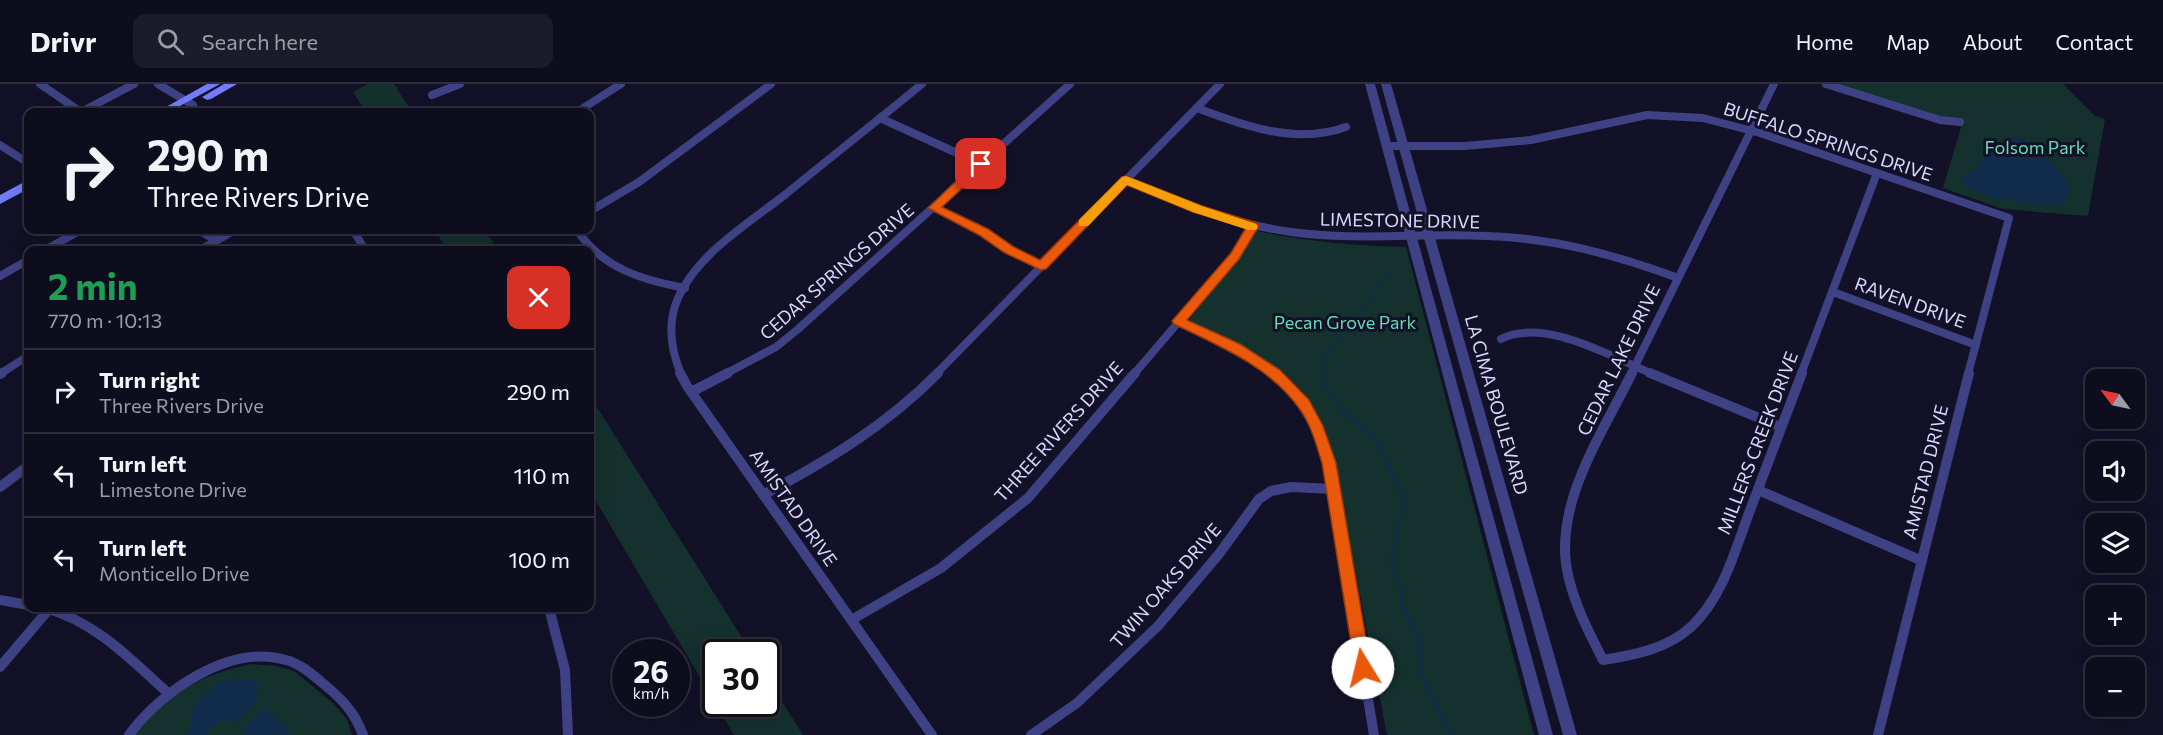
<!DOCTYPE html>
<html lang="en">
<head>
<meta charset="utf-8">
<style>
	:root { --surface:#0e0d1d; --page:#1c1b2a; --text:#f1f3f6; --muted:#9b9ca4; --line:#2e2d3b }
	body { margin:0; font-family:Commissioner,sans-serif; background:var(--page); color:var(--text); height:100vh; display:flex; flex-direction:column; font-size:22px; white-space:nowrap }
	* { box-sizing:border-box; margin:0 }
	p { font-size:20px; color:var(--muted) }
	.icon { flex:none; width:33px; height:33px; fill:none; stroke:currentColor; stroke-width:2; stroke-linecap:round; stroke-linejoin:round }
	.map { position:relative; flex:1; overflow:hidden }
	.drawer { position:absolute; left:24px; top:162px; width:570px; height:366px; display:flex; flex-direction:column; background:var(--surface); border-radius:12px; box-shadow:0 6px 24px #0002,0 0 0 2px var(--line) }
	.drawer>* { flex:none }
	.hud { position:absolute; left:24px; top:24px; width:570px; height:126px; border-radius:12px; box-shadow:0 6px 24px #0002,0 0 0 2px var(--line); background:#0e0d1d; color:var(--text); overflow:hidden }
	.needle { width:39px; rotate:303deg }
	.buttons { position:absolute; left:2085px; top:285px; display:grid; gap:12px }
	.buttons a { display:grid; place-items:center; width:60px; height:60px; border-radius:12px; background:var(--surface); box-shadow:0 6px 24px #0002,0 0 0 2px var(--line); font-size:30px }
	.speed { position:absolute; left:612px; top:555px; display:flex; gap:12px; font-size:30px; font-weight:700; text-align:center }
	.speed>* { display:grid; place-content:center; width:78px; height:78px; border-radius:50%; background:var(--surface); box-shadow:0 6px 24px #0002,0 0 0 2px var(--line); line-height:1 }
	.speed small { font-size:15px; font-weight:400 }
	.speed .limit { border:3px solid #111; border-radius:9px; background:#fff; color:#111 }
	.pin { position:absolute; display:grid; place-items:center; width:51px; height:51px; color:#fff; margin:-26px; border-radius:12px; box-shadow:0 3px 9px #0006 }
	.me { position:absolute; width:66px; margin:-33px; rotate:351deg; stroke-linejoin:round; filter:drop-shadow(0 0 4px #0008) }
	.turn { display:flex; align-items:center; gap:21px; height:126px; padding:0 24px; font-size:27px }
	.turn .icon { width:78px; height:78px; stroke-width:2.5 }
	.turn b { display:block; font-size:42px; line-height:51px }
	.round { display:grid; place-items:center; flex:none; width:63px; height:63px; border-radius:12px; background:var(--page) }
	.overview { display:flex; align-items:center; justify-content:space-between; height:102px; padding:0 24px }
	h1 { font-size:36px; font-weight:700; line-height:45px; color:#1e9e55 }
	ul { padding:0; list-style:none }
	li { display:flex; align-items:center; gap:18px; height:84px; padding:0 24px; border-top:2px solid var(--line) }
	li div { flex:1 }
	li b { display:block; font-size:22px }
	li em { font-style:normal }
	header { display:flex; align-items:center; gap:36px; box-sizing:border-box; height:84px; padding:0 30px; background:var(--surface); border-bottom:2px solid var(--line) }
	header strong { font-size:28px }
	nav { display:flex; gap:33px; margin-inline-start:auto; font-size:21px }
	.search { width:420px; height:54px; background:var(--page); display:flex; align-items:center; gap:15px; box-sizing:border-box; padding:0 21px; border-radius:12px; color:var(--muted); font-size:22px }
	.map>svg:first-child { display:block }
	.green { fill:#14312d }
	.water { fill:#112c4b }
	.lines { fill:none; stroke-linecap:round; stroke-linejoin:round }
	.stream-far1 { stroke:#112c4b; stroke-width:2 }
	.stream { stroke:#112c4b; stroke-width:3 }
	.minor-far1 { stroke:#3e4284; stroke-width:8 }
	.minor { stroke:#3e4284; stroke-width:10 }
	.tertiary { fill:#3e4284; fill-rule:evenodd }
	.secondary { fill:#747cf9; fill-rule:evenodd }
	.route { fill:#ea580c; stroke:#983908; stroke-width:1.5 }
	.slow { fill:#f59e0b }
	.labels { text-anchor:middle; stroke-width:6; stroke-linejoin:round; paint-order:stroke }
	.street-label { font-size:18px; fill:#d9d8fd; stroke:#131127 }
	.park-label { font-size:18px; fill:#67dbb4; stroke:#131127 }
</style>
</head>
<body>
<header>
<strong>Drivr</strong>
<div class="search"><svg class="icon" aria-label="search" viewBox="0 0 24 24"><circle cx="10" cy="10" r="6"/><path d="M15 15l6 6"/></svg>Search here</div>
<nav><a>Home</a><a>Map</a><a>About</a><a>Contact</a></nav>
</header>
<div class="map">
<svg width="2163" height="651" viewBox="0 0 2163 651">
	<rect width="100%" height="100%" fill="#131127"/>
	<g class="green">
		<polygon points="368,0 394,0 412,28 366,28 353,8"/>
		<polygon points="1832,0 2063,0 2095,32 2105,35 2088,132 2003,125 1943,104 1962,40"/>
		<polygon points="435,146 485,146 498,166 447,166"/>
		<path d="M1256,147C1305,157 1356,162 1406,163L1534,651H1387L1334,375C1312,296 1257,269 1189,236L1242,171Z"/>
		<polygon points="590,312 751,568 716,568 716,620 766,620 767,594 803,651 734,651 590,407"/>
		<path d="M251,580L276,582L294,587L333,619L347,635L352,651H134C168,611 199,591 251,580Z"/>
	</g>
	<g class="water">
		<path d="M2017,52C2037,59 2055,83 2069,98L2068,116L2059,122C2028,118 1989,118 1962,100L1965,91L1978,83L1981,74L1990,65L2006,63L2012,54Z"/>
		<path d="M230,595L255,596C265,615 248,627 235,639L224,635L210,644L207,651H188L192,636L191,628C202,612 211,601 230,595Z"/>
		<polygon points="265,625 291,647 287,651 248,651 241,646"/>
	</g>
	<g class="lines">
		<polyline class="stream-far1" points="1322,290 1324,278 1330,267 1390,188"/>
		<polyline class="stream" points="1322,289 1326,303 1341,327 1366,346 1377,358 1404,417 1392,474 1395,491 1401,507 1403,523 1419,555 1422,591 1450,651"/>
		<g class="minor-far1">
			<polyline points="40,0 81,28 134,0"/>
			<polyline points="158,0 193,21"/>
			<polyline points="1826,0 1940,36 1960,38"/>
			<polyline points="432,11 460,0"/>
			<path d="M1197,24C1244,42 1297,61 1346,43"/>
			<polyline points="577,28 621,0"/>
			<polyline points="880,34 981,80"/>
			<polyline points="0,61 28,79"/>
			<polyline points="1386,62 1465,62 1531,56 1647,31 1703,34 1760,49 2009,134 1968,290"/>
			<path d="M1126,96C1179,119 1233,140 1291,148C1356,157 1422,149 1487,152C1554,154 1616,171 1678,194"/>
			<polyline points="934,124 984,148 1009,166 1041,182"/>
			<polyline points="590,127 639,98 771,0"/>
			<polyline points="199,146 216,157"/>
			<polyline points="353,146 365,166"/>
			<path d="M577,146C602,184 642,196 685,204"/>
			<polyline points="45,166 81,146"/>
			<polyline points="200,166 235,146"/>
			<polyline points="0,192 28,176"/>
			<polyline points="1833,208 1976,261"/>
			<polyline points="1179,237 1239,267 1273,290"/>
			<path d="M1501,255C1545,233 1611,273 1653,290"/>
			<polyline points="0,290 28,272"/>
			<path d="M681,290C671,266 667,239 678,214C698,169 749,139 786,110C831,73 877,37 922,0"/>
			<polyline points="725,290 776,263 797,246 1070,0"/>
			<polyline points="936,290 1220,0"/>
			<polyline points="1134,290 1235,172 1253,142"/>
			<polyline points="1631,290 1774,0"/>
			<polyline points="1801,290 1877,89"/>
		</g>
		<g class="minor">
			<polyline points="680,289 687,302 932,651"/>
			<path d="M1271,289C1303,312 1317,343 1329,379L1374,651"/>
			<path d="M1632,289C1602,350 1550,425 1569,495C1576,524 1590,550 1603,576C1634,571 1667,565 1691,543C1725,511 1736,462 1752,421C1769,377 1785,333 1802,289"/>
			<polyline points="1650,289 1781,343"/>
			<polyline points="0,290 2,289"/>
			<polyline points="691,308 728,289"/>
			<polyline points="0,403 28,382"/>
			<polyline points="1758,406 1920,476"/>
			<path d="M763,411C827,377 887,341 938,289"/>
			<polyline points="0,516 28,521"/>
			<path d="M45,524C96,538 130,575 168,609"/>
			<polyline points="549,524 565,586 568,651"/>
			<polyline points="853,535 941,484 1028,414 1135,289"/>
			<polyline points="0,583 50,524"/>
			<path d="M129,651C160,608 230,559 286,576C301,580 313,591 325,601C343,616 355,629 363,651"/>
			<polyline points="1031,651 1077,619 1158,542 1219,470 1259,415 1271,407 1291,403 1333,405"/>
			<polyline points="1878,651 1969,289"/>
		</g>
		<g class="tertiary">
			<polygon points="1365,0 1375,0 1553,651 1539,651"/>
			<polygon points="1381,0 1391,0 1577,651 1563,651"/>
		</g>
		<g class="secondary">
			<polygon points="207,0 220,0 169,28 157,28"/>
			<polygon points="224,0 237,0 211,15 207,16 202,13"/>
			<polygon points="28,96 28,105 0,120 0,111"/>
		</g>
	</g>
	<path class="route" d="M981,76L985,77V83L942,123L988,145L1014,163L1040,176L1122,93L1126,92L1202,122L1257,139L1259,142L1239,175L1187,236L1240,260L1280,286L1309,316L1323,342L1336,379L1371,584L1369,589L1363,591L1357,589L1355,584L1322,379C1316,360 1311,340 1299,324C1269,282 1219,262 1174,240L1172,237L1231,169L1246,144L1193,128L1127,101L1046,185L1041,186L1005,169L979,151L928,124L977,77Z"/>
	<polygon class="slow" points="1126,92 1202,122 1256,140 1258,143 1256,146 1248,146 1193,128 1127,101 1088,142 1079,142 1079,136 1122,93"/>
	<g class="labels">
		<g class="street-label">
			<text transform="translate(1828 58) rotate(18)" y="6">BUFFALO SPRINGS DRIVE</text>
			<text transform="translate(1400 137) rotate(1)" y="6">LIMESTONE DRIVE</text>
			<text transform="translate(837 188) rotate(-41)" y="6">CEDAR SPRINGS DRIVE</text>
			<text transform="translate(1910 219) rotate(20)" y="6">RAVEN DRIVE</text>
			<text transform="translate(1619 276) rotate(-64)" y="6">CEDAR LAKE DRIVE</text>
			<text transform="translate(1496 321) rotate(74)" y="6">LA CIMA BOULEVARD</text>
			<text transform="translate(1059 348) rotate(-48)" y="6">THREE RIVERS DRIVE</text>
			<text transform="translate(1758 359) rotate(-69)" y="6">MILLERS CREEK DRIVE</text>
			<text transform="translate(1926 388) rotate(-76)" y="6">AMISTAD DRIVE</text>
			<text transform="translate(793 424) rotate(55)" y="6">AMISTAD DRIVE</text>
			<text transform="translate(1166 502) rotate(-49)" y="6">TWIN OAKS DRIVE</text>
		</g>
		<g class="park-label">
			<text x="2035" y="70">Folsom Park</text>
			<text x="1345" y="245">Pecan Grove Park</text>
		</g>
	</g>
</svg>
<div class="buttons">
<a><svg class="needle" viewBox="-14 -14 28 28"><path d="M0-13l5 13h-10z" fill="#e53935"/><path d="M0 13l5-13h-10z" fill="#9b9ca4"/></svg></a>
<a><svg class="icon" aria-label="sound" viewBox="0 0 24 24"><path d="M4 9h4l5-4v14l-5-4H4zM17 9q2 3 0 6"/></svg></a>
<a><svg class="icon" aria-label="layers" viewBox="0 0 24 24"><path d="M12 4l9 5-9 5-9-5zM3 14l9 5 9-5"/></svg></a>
<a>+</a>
<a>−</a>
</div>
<div class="speed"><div>26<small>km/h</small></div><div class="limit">30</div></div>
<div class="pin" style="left:981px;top:80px;background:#d93025"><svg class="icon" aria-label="arrive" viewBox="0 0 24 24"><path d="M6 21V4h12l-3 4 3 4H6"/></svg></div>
<svg class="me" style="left:1363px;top:584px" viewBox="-20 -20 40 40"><circle r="19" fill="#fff"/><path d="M0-13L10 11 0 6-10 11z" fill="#ea580c"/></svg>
<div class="hud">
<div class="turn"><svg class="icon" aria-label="right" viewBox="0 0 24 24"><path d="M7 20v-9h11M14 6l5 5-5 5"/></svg><div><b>290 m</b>Three Rivers Drive</div></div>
</div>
<section class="drawer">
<div class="overview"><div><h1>2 min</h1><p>770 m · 10:13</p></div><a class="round" style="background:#d93025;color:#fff"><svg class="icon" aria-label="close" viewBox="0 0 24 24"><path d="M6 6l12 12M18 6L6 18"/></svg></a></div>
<ul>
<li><svg class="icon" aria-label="right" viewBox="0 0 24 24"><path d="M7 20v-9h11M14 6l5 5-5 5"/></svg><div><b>Turn right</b><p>Three Rivers Drive</p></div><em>290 m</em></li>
<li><svg class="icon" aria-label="left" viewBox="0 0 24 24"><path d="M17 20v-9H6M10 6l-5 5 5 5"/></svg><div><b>Turn left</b><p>Limestone Drive</p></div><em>110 m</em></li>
<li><svg class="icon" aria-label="left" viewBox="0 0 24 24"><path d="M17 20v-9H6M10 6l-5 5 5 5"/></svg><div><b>Turn left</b><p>Monticello Drive</p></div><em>100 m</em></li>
</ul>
</section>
</div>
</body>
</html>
